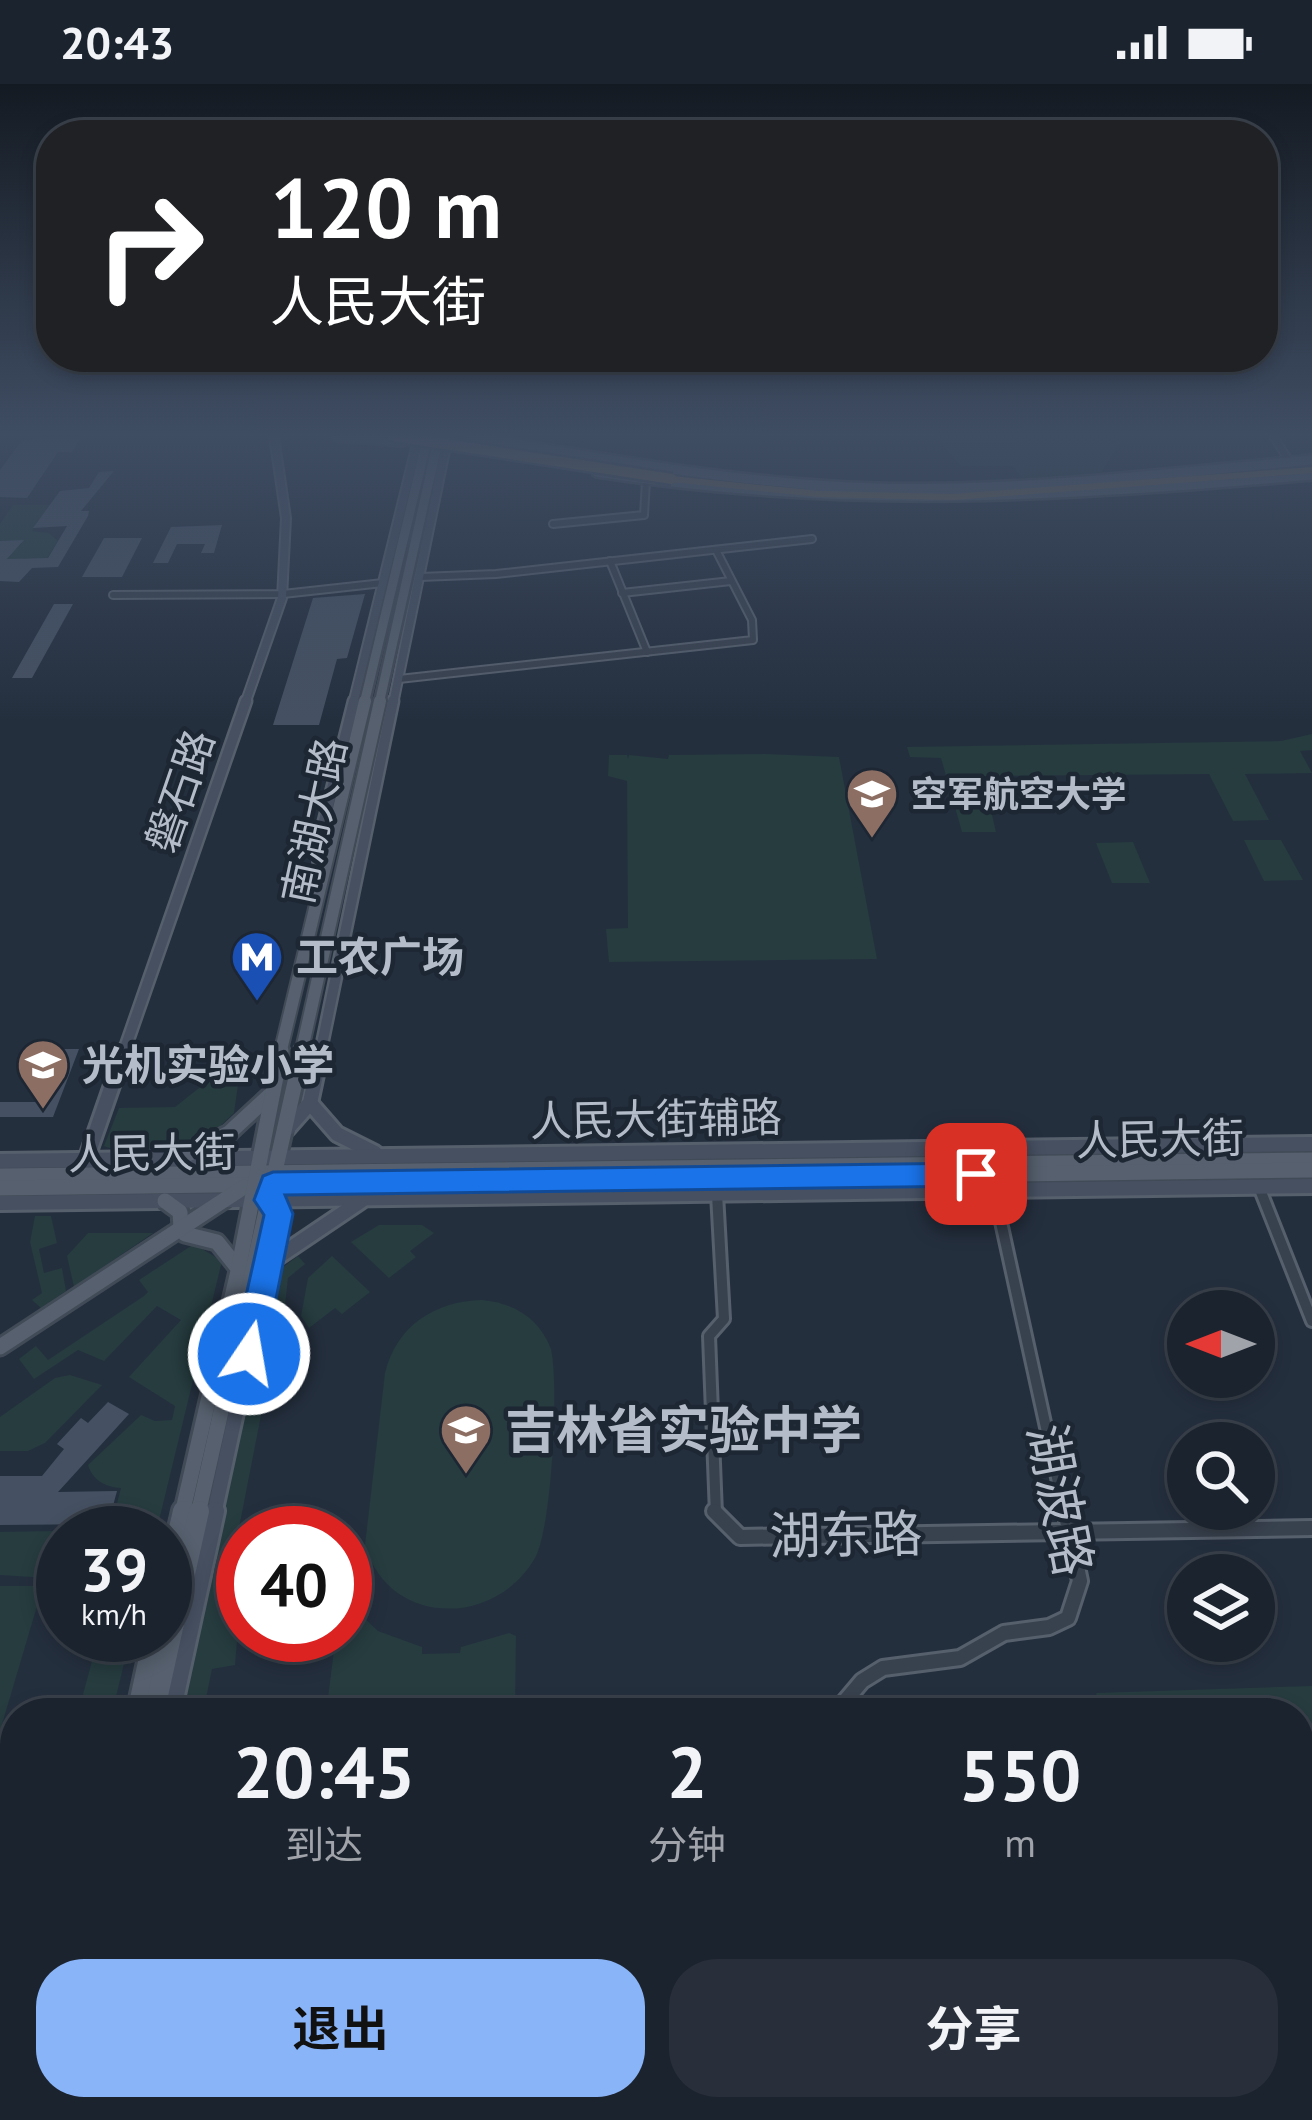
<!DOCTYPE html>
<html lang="zh">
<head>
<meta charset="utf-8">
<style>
	:root { --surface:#1b232e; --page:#282f3a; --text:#f1f3f6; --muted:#a0a4aa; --line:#39404a; --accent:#8ab4f8 }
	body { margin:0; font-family:"PT Sans","Noto Sans SC",sans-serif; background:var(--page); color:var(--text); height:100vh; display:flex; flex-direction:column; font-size:45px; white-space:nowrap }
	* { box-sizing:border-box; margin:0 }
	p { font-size:39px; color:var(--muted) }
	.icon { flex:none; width:66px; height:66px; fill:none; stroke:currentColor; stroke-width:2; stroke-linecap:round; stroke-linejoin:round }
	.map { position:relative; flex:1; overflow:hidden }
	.sheet { position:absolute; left:0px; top:1614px; width:1314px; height:423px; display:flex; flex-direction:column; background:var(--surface); border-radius:48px 48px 0 0; box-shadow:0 6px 18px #0003,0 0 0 3px var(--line) }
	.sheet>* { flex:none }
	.banner { position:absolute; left:36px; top:36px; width:1242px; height:252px; border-radius:48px; box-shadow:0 6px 18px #0003,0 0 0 3px var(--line); background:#202124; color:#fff; overflow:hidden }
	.needle { width:78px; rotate:270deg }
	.buttons { position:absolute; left:1167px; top:1206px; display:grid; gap:24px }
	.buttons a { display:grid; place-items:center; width:108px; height:108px; border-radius:50%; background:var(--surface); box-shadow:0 6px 18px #0003,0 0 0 3px var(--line); font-size:60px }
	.speed { position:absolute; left:36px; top:1422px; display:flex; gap:24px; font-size:60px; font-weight:700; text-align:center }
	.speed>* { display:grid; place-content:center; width:156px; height:156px; border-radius:50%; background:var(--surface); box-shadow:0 6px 18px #0003,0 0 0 3px var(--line); line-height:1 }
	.speed small { font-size:30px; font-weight:400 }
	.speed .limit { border:18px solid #d22; background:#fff; color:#111 }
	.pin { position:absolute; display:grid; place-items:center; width:102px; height:102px; color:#fff; margin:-51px; border-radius:24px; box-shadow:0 6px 18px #0006 }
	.me { position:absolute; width:132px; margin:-66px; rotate:12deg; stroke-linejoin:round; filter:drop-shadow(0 0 9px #0008) }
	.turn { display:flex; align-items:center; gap:42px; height:252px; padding:0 36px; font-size:54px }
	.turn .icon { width:156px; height:156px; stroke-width:2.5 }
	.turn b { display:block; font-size:84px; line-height:102px }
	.eta { display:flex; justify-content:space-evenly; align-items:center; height:204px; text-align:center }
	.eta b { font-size:72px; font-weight:700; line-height:84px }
	.primary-button { display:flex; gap:24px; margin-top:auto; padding:24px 36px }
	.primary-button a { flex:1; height:138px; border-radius:48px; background:var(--accent); color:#111; font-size:48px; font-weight:700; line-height:138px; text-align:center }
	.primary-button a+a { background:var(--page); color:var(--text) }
	.status { display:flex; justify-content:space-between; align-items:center; height:84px; padding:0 60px; background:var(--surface); direction:ltr }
	.status svg { height:33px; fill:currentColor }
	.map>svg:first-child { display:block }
	.green { fill:#263c3f }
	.water { fill:#394c67 }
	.building { fill:#455162 }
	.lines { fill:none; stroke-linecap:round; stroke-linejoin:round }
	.street-far2-casing { stroke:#565f6c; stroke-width:10 }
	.street-far1-casing { stroke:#565f6c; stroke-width:16 }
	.street-casing { stroke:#565f6c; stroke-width:20 }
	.secondary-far3-casing { stroke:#565f6c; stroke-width:12 }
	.secondary-far2-casing { stroke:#565f6c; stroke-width:15 }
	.secondary-far1-casing { stroke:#565f6c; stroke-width:20 }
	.secondary-casing { stroke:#565f6c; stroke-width:24 }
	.primary-far3-casing { stroke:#414a57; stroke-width:14 }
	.primary-far2-casing { stroke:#414a57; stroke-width:16 }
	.primary-far1-casing { stroke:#414a57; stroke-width:21 }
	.primary-casing { stroke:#414a57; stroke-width:26 }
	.highway-casing { stroke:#434c59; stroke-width:6 }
	.street-far2 { stroke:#38414e; stroke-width:6 }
	.street-far1 { stroke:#38414e; stroke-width:10 }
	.street { stroke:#38414e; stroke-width:14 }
	.secondary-far3 { stroke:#465061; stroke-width:8 }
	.secondary-far2 { stroke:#465061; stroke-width:10 }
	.secondary-far1 { stroke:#465061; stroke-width:14 }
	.secondary { stroke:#465061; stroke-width:18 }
	.primary-far3 { stroke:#56606e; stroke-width:9 }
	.primary-far2 { stroke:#56606e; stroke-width:12 }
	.primary-far1 { stroke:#56606e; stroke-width:15 }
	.primary { stroke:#56606e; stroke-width:20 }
	.highway { fill:#746855; fill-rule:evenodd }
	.highway-bridge-casing { stroke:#434c59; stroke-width:15; stroke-linecap:butt }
	.highway-bridge { stroke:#746855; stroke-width:10 }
	.route { fill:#1a73e8; stroke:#114b97; stroke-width:3 }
	.labels { text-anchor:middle; stroke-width:9; stroke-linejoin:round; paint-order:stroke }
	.far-poi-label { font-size:36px; font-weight:bold; fill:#b4bcc9; stroke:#1d2633; text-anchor:start }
	.street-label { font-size:42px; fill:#b4bcc9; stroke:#1d2633 }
	.poi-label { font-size:42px; font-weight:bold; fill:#b4bcc9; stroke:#1d2633; text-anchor:start }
	.near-poi-label { font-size:51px; font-weight:bold; fill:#b4bcc9; stroke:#1d2633; text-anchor:start }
	.near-street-label { font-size:51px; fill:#b4bcc9; stroke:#1d2633 }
</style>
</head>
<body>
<div class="status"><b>20:43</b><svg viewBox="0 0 49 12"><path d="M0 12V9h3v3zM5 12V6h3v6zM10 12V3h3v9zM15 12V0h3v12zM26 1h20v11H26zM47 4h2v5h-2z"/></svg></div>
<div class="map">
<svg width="1312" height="2036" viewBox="0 0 1312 2036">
	<rect width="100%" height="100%" fill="#242f3e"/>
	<g class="green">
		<polygon points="934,352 1124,352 1101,389 1024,396 1013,382 961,382"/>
		<polygon points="13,421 84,421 38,436 32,447 49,449 58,457 46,476 25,474 0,482 22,459 0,457 0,440"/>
		<polygon points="1312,650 1312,666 1300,667 1312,689 1245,690 1269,736 1233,737 1209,690 983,692 996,748 962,748 941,674 910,673 907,663 1281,657"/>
		<polygon points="765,670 839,673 877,875 609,878 606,845 628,844 627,697 608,692 609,671 627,671 628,675 629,671 668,675 669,671"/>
		<polygon points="1244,756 1281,756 1303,796 1264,797"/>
		<polygon points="1133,758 1150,799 1112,799 1096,759"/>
		<path d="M240,987L234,1029C224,1038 214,1049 203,1056C188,1065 118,1070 104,1062L119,1024L175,1023L218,989Z"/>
		<polygon points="35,1132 51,1132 57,1159 39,1165 44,1189 62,1184 66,1207 41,1224 32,1216 42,1209 30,1158"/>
		<polygon points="379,1141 422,1141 434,1149 410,1167 416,1173 389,1194 351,1158"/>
		<polygon points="88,1149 153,1149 74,1203 67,1172"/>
		<path d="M194,1160L222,1177L156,1449H63V1495L0,1491V1448L110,1446L121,1404C106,1403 93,1397 88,1381L141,1331L155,1337L172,1336L175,1322L129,1293L181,1236L157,1222L104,1277L78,1266L34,1295L19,1275L36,1262L48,1276L144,1212L148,1208L139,1196Z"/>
		<polygon points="298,1172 305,1180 288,1194 280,1269 272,1275 231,1485 243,1485 235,1581 212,1585 203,1629 182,1629 274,1190"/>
		<polygon points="332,1172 370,1208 342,1230 335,1224 309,1244 301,1232 308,1194"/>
		<path d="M482,1216C514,1219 539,1234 551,1265C559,1301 552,1443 535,1474C495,1544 388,1543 365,1461L385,1289C396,1242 435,1217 482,1216Z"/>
		<polygon points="70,1291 102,1301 45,1359 28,1367 0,1367 0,1333 55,1294"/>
		<polygon points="0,1502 43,1502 0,1647"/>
		<polygon points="345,1516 378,1547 422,1563 422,1570 460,1569 461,1563 509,1549 516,1552 515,1629 326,1629 336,1551 345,1551"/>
		<polygon points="99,1551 131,1551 112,1629 78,1629"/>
		<polygon points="1312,1602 1312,1763 1299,1763 1299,1629 1100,1629 1096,1609"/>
		<polygon points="1299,1782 1312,1782 1312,2036 287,2036 300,2022 1299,2022"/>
		<polygon points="15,1874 16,2022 13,2036 0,2036 0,2009 12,1959 0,1959 0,1932"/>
		<polygon points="95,2022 255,2022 242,2036 92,2036"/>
	</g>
	<polygon class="water" points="1312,1807 1312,2036 560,2036 568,2022 1299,2022 1299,1809"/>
	<g class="building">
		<polygon points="80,355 72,368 58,368 27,414 0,413 0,386 22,356"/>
		<polygon points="114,387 81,427 89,427 88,432 58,483 32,484 19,498 0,497 0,457 24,456 7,475 48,474 67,442 33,444 60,407 89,404 99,388"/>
		<polygon points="222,441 214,469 201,469 205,460 177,460 168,479 153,479 171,443"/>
		<polygon points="104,454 142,454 122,493 82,493"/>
		<polygon points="365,510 347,574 337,575 319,641 273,641 313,514"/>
		<polygon points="54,520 73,520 32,594 12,594"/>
		<polygon points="63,965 79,965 53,1033 0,1033 0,1018 42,1018"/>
		<polygon points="108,1318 129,1330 58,1408 117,1407 108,1440 0,1441 0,1392 42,1392 64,1365 57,1360 81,1334 88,1339"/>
	</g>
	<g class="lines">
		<g class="street-far2-casing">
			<g id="street-far2">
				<polyline points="1273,352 1290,378"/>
				<polyline points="553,440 644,431 646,397"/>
				<polyline points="610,477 647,568"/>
				<polyline points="420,493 496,490 812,455"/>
				<polyline points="622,509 731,497"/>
				<polyline points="113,511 283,510 383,499"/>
				<polyline points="399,595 753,556 752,536 716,466"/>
			</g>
		</g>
		<g class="street-far1-casing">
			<g id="street-far1">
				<polyline points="1259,1103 1312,1237"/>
				<polyline points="994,1106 1065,1430"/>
				<polyline points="716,1430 709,1252 724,1235 717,1110"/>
			</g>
		</g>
		<g class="street-casing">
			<g id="street">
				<polyline points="714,1427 740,1453 1312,1444"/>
				<polyline points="835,1629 862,1597 883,1584 960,1574 1004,1549 1049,1543 1068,1534 1080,1497 1065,1427"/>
			</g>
		</g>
		<g class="secondary-far3-casing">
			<g id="secondary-far3">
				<polyline points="245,620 282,514 286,434 274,352"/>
				<polyline points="353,620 419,352"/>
				<polyline points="393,620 448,352"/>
			</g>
		</g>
		<g class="secondary-far2-casing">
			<g id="secondary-far2">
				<polyline points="321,797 317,765 354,617"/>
				<polyline points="123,970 246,617"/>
				<polyline points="320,970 393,617"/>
			</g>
		</g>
		<g class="secondary-far1-casing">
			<g id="secondary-far1">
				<polyline points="310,1019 337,1050 375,1069"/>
				<polyline points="287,1045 310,1019 321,967"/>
				<polyline points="86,1076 124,967"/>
				<polyline points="0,1077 1312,1060"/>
				<polyline points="0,1119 1312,1102"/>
				<polyline points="269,1179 361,1117"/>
				<polyline points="214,1430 279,1130 269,1116"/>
			</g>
		</g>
		<g class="secondary-casing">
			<g id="secondary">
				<polyline points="171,1629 215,1427"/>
				<polyline points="1299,1759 1312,1759"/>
				<polyline points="258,2036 271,2022"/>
			</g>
		</g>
		<g class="primary-far3-casing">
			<g id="primary-far3">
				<polyline points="337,352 403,357"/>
				<path d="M470,352C604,375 739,400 876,404C1022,408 1167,389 1312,376"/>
				<path d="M597,388C843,426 1066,413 1312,391"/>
				<polyline points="364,620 428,352"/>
				<polyline points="379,620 439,352"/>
			</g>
		</g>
		<g class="primary-far2-casing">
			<g id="primary-far2">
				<polyline points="280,970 365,617"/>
				<polyline points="301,970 380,617"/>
			</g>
		</g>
		<g class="primary-far1-casing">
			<g id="primary-far1">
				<polyline points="180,1074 229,1049 269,1012"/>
				<polyline points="0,1092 1312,1076"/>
				<polyline points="0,1104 1312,1086"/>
				<polyline points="165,1117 180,1128 181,1144"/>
				<polyline points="185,1150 217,1158 237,1183"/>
				<polyline points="0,1263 244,1103"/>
				<polyline points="182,1430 238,1187 281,967"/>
				<polyline points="198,1430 302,967"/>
			</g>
		</g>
		<g class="primary-casing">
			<g id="primary">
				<polyline points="165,1505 183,1427"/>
				<polyline points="137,1629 154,1551"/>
				<polyline points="154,1629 199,1427"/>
				<polyline points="43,2036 47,2022"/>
				<polyline points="64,2036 67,2022"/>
			</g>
		</g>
		<g class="highway-casing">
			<polygon id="highway" points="1312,383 1312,389 953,416 818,413 672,398 667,395 672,392 818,407 953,410"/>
		</g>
		<use href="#street-far2" class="street-far2"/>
		<use href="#street-far1" class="street-far1"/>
		<use href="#street" class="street"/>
		<use href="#secondary-far3" class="secondary-far3"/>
		<use href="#secondary-far2" class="secondary-far2"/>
		<use href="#secondary-far1" class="secondary-far1"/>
		<use href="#secondary" class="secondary"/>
		<use href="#primary-far3" class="primary-far3"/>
		<use href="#primary-far2" class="primary-far2"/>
		<use href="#primary-far1" class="primary-far1"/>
		<use href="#primary" class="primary"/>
		<use href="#highway" class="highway"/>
		<g class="highway-bridge-casing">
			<polyline id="highway-bridge" points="393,352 672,395"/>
		</g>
		<use href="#highway-bridge" class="highway-bridge"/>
	</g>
	<linearGradient id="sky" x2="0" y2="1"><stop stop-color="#141a22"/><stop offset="0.55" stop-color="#3f4d63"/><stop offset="1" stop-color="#3f4d63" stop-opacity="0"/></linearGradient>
	<rect width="1312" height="637" fill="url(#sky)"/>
	<polygon class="route" points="976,1079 986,1082 991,1090 986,1099 976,1102 285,1111 293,1130 265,1270 260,1280 249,1284 237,1280 233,1270 264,1131 254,1116 263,1092 273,1088"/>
	<defs>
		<g id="university-pin" transform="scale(2.7)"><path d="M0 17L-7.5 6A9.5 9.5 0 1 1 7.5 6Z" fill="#8d6e63" stroke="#1d2633"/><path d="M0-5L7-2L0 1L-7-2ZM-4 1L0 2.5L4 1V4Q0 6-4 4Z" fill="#fff"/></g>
		<g id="metro-pin" transform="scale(2.7)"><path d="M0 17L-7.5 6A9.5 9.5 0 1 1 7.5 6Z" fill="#1a4fb4" stroke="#1d2633"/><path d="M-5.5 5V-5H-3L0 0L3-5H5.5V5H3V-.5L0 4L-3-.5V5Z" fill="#fff"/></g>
		<g id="school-pin" transform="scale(2.7)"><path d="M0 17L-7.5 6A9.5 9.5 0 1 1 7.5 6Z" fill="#8d6e63" stroke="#1d2633"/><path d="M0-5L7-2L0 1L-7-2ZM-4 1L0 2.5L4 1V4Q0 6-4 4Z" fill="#fff"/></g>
	</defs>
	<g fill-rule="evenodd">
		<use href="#university-pin" x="872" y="710"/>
		<use href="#metro-pin" x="257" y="873"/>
		<use href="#school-pin" x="43" y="981"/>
		<use href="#school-pin" x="466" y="1346"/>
	</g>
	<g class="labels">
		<g class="far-poi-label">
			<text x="911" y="723">空军航空大学</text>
		</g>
		<g class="street-label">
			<text transform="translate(180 707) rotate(-71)" y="15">磐石路</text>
			<text transform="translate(314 737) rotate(-78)" y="15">南湖大路</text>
			<text transform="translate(656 1035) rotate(-1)" y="15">人民大街辅路</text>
			<text transform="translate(1160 1055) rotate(-1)" y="15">人民大街</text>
			<text transform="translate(152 1069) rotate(-1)" y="15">人民大街</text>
		</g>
		<g class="poi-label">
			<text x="296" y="888">工农广场</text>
			<text x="82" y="996">光机实验小学</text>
		</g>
		<g class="near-poi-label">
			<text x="505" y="1364">吉林省实验中学</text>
		</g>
		<g class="near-street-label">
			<text transform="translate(1060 1416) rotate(79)" y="18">湖波路</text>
			<text transform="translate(846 1451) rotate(-1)" y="18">湖东路</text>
		</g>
	</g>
</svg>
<div class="buttons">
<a><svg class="needle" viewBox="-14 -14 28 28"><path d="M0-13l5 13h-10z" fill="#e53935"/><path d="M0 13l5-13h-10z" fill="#a0a4aa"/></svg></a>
<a><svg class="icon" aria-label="search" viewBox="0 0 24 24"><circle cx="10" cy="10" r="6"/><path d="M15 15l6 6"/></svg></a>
<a><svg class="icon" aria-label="layers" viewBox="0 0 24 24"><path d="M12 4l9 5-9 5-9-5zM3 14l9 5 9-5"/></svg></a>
</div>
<div class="speed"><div>39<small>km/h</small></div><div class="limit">40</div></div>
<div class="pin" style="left:976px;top:1090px;background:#d93025"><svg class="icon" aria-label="arrive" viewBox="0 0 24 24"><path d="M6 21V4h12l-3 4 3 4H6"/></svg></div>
<svg class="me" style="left:249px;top:1270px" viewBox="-20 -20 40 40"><circle r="17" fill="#1a73e8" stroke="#fff" stroke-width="3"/><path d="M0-11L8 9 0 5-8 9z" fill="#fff"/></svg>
<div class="banner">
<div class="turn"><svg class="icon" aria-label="right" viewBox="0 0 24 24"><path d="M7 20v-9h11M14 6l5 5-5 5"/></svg><div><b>120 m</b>人民大街</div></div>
</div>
<section class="sheet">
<div class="eta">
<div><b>20:45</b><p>到达</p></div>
<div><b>2</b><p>分钟</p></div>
<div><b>550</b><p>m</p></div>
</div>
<div class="primary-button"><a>退出</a><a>分享</a></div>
</section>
</div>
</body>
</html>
